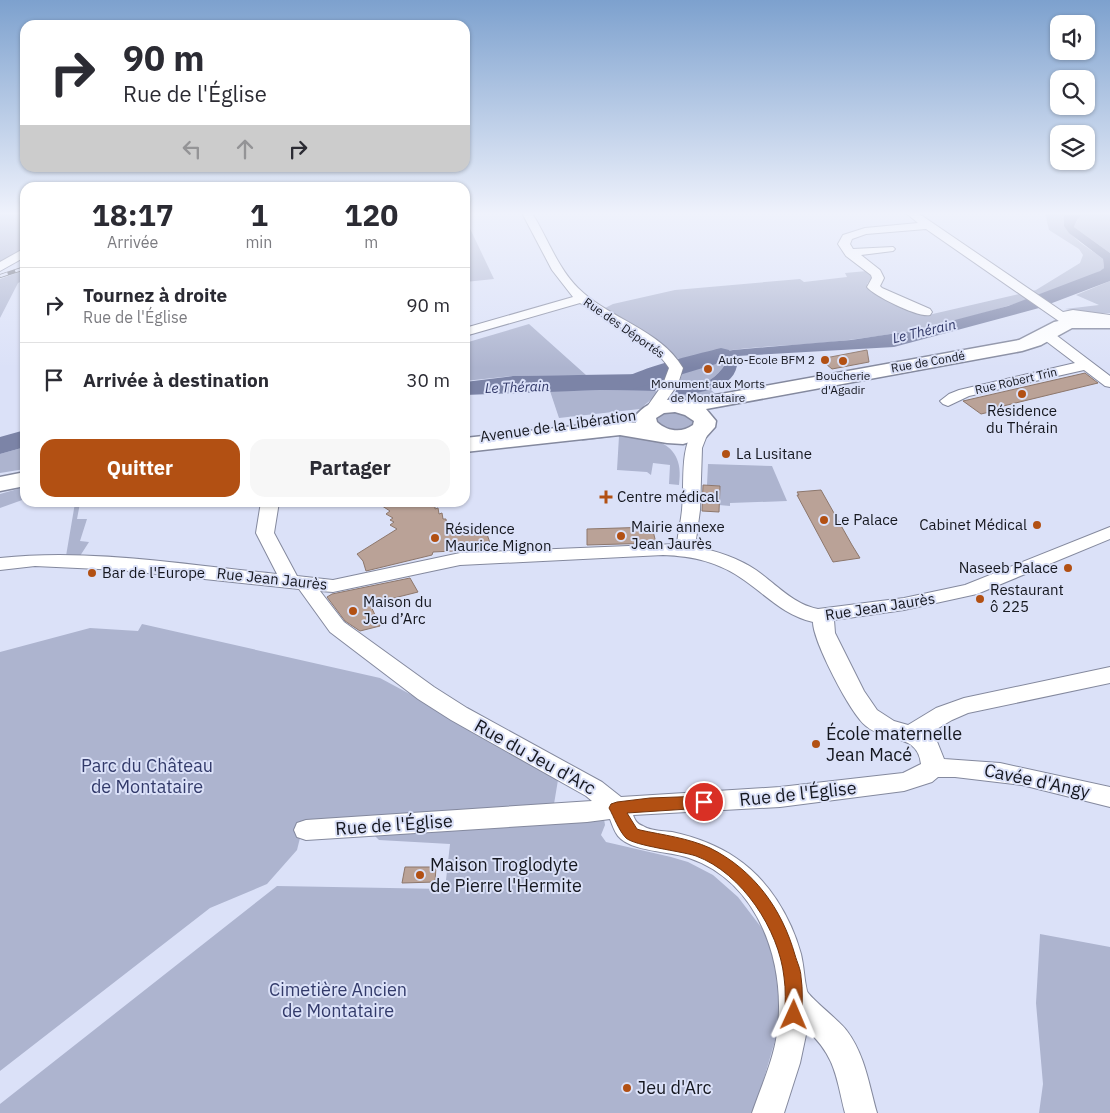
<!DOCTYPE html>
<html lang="fr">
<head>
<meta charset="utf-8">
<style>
	:root { --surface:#fff; --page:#f7f7f7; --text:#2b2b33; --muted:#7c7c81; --line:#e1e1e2; --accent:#b25013 }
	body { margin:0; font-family:"IBM Plex Sans",sans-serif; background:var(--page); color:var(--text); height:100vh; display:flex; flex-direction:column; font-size:19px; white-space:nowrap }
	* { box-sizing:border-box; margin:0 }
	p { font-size:16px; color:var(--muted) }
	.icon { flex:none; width:28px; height:28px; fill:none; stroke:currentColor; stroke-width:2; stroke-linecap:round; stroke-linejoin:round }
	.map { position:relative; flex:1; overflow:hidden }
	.sheet { position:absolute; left:20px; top:182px; width:450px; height:325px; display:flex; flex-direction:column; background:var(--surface); border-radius:15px; box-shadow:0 1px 4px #0004 }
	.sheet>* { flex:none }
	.banner { position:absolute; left:20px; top:20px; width:450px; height:152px; border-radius:15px; box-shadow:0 1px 4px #0004; background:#fff; color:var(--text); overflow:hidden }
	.fabs { position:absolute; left:1050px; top:15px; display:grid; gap:10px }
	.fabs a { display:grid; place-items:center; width:45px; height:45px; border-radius:10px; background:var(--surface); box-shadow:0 1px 4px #0004; font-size:25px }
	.pin { position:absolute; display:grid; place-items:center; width:42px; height:42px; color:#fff; margin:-21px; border:2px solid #fff; border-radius:50%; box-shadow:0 1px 5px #0007 }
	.me { position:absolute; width:55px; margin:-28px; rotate:1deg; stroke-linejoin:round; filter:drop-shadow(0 0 4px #0008) }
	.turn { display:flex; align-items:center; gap:18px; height:105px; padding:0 20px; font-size:22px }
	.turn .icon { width:65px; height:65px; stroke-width:2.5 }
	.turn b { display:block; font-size:35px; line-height:42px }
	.lanes { display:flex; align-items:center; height:48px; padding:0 20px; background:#0003; justify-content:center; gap:25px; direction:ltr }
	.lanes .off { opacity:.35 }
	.eta { display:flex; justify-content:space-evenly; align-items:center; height:85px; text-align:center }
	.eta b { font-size:30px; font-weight:700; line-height:35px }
	.action { display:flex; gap:10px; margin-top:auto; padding:10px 20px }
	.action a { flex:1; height:58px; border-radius:15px; background:var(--accent); color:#fff; font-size:20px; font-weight:700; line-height:58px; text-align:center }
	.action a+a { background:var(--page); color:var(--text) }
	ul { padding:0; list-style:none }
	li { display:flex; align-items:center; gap:15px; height:75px; padding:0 20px; border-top:1px solid var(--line) }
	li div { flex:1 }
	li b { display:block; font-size:19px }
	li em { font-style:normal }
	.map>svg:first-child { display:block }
	.green { fill:#adb4cf }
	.water { fill:#7c84a7 }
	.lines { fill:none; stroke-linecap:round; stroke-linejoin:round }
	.river { fill:#7c84a7; fill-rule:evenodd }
	.building { fill:#baa297; stroke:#8d776c }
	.minor-casing { stroke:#84899e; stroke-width:2 }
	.secondary-casing { stroke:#84899e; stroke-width:3 }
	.minor { fill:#fff; fill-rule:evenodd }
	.secondary { fill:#fff; fill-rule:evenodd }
	.rail-casing { stroke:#5d606e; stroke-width:4 }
	.rail { stroke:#dbe1f8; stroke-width:2.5; stroke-dasharray:8; stroke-linecap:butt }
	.route { fill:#b25013; stroke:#74340c }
	.poi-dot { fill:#b25013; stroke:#dbe1f8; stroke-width:2 }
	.labels { text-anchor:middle; stroke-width:4; stroke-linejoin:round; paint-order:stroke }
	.far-street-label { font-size:12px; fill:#15171f; stroke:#dbe1f8 }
	.far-poi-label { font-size:12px; fill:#15171f; stroke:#dbe1f8 }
	.far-water-label { font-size:14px; font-style:italic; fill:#303767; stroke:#dbe1f8 }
	.poi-label { font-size:15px; fill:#15171f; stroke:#dbe1f8; text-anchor:start }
	.street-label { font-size:15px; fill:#15171f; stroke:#dbe1f8 }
	.near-poi-label { font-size:18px; fill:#15171f; stroke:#dbe1f8; text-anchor:start }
	.near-street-label { font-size:18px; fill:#15171f; stroke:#dbe1f8 }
	.near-park-label { font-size:18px; fill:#323a6a; stroke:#dbe1f8 }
</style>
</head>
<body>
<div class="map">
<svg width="1110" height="1113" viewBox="0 0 1110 1113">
	<rect width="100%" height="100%" fill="#dbe1f8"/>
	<g class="green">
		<polygon points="0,213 25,213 25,247 5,263 0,265"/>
		<path d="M1045,213H1068L1064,216C1065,237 1087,246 1103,259L1104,268C1093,278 1056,289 1041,295C973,319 903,335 831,342C781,347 728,346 680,360L648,335L605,308L613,304L675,290L800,279L804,282L847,277L845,273L867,271L872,277L867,284L871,291L924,316L1036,290L1080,263L1083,255L1079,249L1049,230Z"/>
		<polygon points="1081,213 1110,213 1110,253 1074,227"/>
		<polygon points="465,218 494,279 465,282"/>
		<polygon points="25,270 25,280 18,283 0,318 0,279"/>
		<polygon points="1110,281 1110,313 1092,313 1065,309 1099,305 1076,295"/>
		<polygon points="529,324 586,375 513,376 465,381 465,343"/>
		<path d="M716,360L726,363C714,382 701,387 679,384L684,368Z"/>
		<polygon points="600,390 655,391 674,395 711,390 718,396 696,401 654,397 640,409 559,418 550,391"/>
		<polygon points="669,411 685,413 694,421 692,427 679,432 660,428 655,417"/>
		<path d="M606,434C641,436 687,435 679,485L669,484L670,465L653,463L651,475L647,472L617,470L619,436L582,441L580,437Z"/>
		<polygon points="25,447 25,469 0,473 0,454"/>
		<polygon points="708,464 772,466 787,501 730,503 730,506 719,505 720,486 707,485"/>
		<polygon points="25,487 25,499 0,508 0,494"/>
		<polygon points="75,503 80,503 77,519 87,519 80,541 89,542 80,556 66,556"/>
		<polygon points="142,624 380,678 559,774 553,810 604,819 605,825 601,835 606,842 671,857 688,862 713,875 738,897 764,931 775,952 782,1000 776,1037 754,1113 0,1113 0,1104 277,886 445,889 450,844 379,840 362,823 303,826 297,850 267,884 210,908 0,1071 0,652 90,628 138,631"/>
		<polygon points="1040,934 1110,947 1110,1113 1039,1113 1043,1084 1036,1003"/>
	</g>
	<g class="water">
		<path d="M1068,213H1083L1077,220L1074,227L1110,253V281L1039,308L894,347L737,356C742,389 698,394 674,395L679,384C701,387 714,382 726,363L716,360L684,368L680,360L685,359L733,350L851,340L917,330L1008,306L1100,271L1104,268L1103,259L1069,233L1064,226V215Z"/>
		<polygon points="666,366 663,379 655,391 600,390 465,395 465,382 513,376 644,374"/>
		<polygon points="25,430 25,447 0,454 0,437"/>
	</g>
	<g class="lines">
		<path class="river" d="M721,348L729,350L732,355L729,360L630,390L622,388L619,383C628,370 702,353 721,348Z"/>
	</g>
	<g class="building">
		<polygon points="867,350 869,362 832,369 820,359"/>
		<polygon points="1085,373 1098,383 999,407 1002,409 981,414 963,401"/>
		<polygon points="703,485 720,486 719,512 702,511"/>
		<polygon points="821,490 852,545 860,558 833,562 797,495 799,495 797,492"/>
		<polygon points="376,502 435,502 435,509 438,508 439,514 442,513 443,519 446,519 447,530 485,528 492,549 433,552 432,555 366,571 363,561 357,554 397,529 390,525 394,522 390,520 393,518 386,514 390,511"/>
		<polygon points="652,527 656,543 587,545 587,529"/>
		<polygon points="410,578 418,592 370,604 380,626 360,631 345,621 327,597 332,594"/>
		<polygon points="405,867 436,867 435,882 402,883"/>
	</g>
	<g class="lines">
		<g class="minor-casing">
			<g id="minor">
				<path d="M522,213H532C547,237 557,267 578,288C609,319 660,329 683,368L678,384L657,414H647L644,411L663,384L669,368C655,344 604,318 580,303L465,336V328L573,297L552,270Z"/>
				<path d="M906,213H918L1063,312L1073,310L1110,315V323L1073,318L1078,323L1076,326H1066L926,229L866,234L852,239L850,244L853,249L893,247L895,249L893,251L861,255L880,270L884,278L880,286L882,288L930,309L932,312L930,315C919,318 874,296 867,287L872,278L871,275L846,256L838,244L843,235L865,228L918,223Z"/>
				<polygon points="25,248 25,257 0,271 0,262"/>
				<polygon points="1047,331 1052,332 1110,376 1110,387 1105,386 1084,370 969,396 948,406 943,404 940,401 949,394 959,390 1075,363 1042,338 1040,335"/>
				<path d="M701,425L707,427L709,430L702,448L700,510L695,547C717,551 738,558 756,570C776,584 793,604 818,609L904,598L965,585L1110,527V539L977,594L904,610L834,620L835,633L864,691L877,710L894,721L908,725L936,708L964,698L1110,667V683L968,713L952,720L930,733L936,739L944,759L1000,763L1110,787V807L1022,785L955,777H938L932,782L904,791L780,807L633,815C635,820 637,824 643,826C651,831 663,831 672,832C695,837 717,845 736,858C768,879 791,917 801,954C804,966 804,979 807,991C809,997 841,1022 847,1031C865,1055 869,1085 877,1113H845C836,1077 836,1057 807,1030L800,1063L784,1113H752C761,1087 773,1061 777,1034C787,966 760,882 689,858C670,851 631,852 618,836C614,831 612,824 610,819L587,822L306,840L297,837L294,830L297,823L306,820L592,801L586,796L451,720L418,699L330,632L299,589L120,570L35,566L0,570V558C91,548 186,565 277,574L256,533L261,502H279L274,533L297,576L333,580L460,553L677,544C678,533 681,521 682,510C685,483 679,450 695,427ZM663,555C693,556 719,562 744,580C767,596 785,616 813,622C813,641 850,713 866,726C886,743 918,733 921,764L903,773L780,787L621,797L602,782L467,708L434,687L344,622L320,591L333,592L460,565Z"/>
			</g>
		</g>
		<g class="secondary-casing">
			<g id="secondary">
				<path d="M1082,316H1110V328H1072L1041,345L1022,351L706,409L716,421L715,427L706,437L683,444L667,443L620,435L465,452V438L620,421L636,423L634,418C645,402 663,397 682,401L1019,340L1054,322ZM675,412L685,415L694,421L693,425C682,433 668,432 657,422L656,418L664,413Z"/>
				<polygon points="25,472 25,486 0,491 0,477"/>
			</g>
		</g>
		<use href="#minor" class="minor"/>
		<use href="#secondary" class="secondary"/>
		<g class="rail-casing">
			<polyline id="rail" points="0,276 25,268"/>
		</g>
		<use href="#rail" class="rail"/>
	</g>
	<linearGradient id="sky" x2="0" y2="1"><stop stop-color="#7da1ce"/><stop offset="0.58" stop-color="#eff2fc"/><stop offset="1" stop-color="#eff2fc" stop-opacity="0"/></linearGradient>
	<rect width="1110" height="368" fill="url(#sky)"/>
	<path class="route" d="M704,796L709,798L711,802L709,806L704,808L627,813L637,829L640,830C663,835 688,838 710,848C754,870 782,909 795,955C797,962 801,970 801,977C803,989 802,1003 802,1015L800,1021L794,1024L787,1021L785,1015C785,1003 786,990 784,977C779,930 742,873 696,856C681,851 635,846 626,838C619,831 614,817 609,808L611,804L617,802L650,798Z"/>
	<g class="poi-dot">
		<circle cx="825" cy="360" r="5"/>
		<circle cx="843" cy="361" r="5"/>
		<circle cx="708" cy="369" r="5"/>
		<circle cx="1022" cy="394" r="5"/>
		<circle cx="726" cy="454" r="5"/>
		<path d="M603.5 489.5h5v5h5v5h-5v5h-5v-5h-5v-5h5z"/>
		<circle cx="824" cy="520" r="5"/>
		<circle cx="1037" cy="525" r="5"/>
		<circle cx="621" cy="536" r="5"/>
		<circle cx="435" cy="538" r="5"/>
		<circle cx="1068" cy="568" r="5"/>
		<circle cx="92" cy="573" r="5"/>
		<circle cx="980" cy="599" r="5"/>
		<circle cx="353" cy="611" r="5"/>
		<circle cx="816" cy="744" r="5"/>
		<circle cx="420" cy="875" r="5"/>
		<circle cx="627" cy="1088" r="5"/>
	</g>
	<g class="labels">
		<g class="far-street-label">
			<text transform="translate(624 328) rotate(35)" y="4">Rue des Déportés</text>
			<text transform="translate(928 362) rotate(-10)" y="4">Rue de Condé</text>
			<text transform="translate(1016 381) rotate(-13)" y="4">Rue Robert Trin</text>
		</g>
		<g class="far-poi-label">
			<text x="815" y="364" text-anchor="end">Auto-Ecole BFM 2</text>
			<text x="843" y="380">Boucherie<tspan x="843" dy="14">d'Agadir</tspan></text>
			<text x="708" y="388">Monument aux Morts<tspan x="708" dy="14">de Montataire</tspan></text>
		</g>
		<g class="far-water-label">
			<text transform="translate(924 331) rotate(-13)" y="5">Le Thérain</text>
			<text transform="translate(517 387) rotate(-2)" y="5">Le Thérain</text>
		</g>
		<g class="poi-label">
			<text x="1022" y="416" text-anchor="middle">Résidence<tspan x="1022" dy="17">du Thérain</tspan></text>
			<text x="736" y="459">La Lusitane</text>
			<text x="617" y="502">Centre médical</text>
			<text x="834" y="525">Le Palace</text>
			<text x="1027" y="530" text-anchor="end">Cabinet Médical</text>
			<text x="631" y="532">Mairie annexe<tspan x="631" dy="17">Jean Jaurès</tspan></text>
			<text x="445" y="534">Résidence<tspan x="445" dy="17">Maurice Mignon</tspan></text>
			<text x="1058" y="573" text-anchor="end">Naseeb Palace</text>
			<text x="102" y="578">Bar de l'Europe</text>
			<text x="990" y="595">Restaurant<tspan x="990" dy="17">ô 225</tspan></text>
			<text x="363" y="607">Maison du<tspan x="363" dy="17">Jeu d’Arc</tspan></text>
		</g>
		<g class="street-label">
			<text transform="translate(558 426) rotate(-8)" y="5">Avenue de la Libération</text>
			<text transform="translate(272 579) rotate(6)" y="5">Rue Jean Jaurès</text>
			<text transform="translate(880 607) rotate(-9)" y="5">Rue Jean Jaurès</text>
		</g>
		<g class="near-poi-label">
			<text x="826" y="740">École maternelle<tspan x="826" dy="21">Jean Macé</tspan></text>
			<text x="430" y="871">Maison Troglodyte<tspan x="430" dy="21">de Pierre l'Hermite</tspan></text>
			<text x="637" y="1094">Jeu d'Arc</text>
		</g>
		<g class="near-street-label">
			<text transform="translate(535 757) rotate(29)" y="6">Rue du Jeu d'Arc</text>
			<text transform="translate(1037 781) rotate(12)" y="6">Cavée d'Angy</text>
			<text transform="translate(798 794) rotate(-6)" y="6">Rue de l'Église</text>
			<text transform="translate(394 825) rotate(-4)" y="6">Rue de l'Église</text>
		</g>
		<g class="near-park-label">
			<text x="147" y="772">Parc du Château<tspan x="147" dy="21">de Montataire</tspan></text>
			<text x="338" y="996">Cimetière Ancien<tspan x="338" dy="21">de Montataire</tspan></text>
		</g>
	</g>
</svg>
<div class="fabs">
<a><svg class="icon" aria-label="sound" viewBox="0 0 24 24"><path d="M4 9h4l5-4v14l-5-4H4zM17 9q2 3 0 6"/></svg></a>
<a><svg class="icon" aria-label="search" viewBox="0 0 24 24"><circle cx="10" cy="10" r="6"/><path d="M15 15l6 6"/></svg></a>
<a><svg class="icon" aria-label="layers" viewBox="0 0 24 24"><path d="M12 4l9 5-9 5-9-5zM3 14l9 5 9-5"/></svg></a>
</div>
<div class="pin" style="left:704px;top:802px;background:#d93025"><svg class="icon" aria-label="arrive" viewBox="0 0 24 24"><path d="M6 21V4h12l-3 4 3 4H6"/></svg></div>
<svg class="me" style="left:794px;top:1015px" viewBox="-20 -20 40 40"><path d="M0-17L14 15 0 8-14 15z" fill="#b25013" stroke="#fff" stroke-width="4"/></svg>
<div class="banner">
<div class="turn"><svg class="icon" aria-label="right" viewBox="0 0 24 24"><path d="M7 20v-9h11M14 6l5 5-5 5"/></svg><div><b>90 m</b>Rue de l'Église</div></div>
<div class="lanes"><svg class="icon off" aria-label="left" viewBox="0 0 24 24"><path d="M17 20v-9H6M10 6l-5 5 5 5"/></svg><svg class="icon off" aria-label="ahead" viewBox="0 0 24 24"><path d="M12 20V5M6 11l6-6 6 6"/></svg><svg class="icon" aria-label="right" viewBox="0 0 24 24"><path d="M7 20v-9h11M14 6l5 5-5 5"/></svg></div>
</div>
<section class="sheet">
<div class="eta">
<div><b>18:17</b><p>Arrivée</p></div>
<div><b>1</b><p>min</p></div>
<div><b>120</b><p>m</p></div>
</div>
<ul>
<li><svg class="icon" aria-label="right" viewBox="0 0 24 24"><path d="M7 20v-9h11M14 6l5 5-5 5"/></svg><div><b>Tournez à droite</b><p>Rue de l'Église</p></div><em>90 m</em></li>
<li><svg class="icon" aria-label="arrive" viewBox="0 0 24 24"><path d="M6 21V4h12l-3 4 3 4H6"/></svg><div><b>Arrivée à destination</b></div><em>30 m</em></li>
</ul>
<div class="action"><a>Quitter</a><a>Partager</a></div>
</section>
</div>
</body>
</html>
